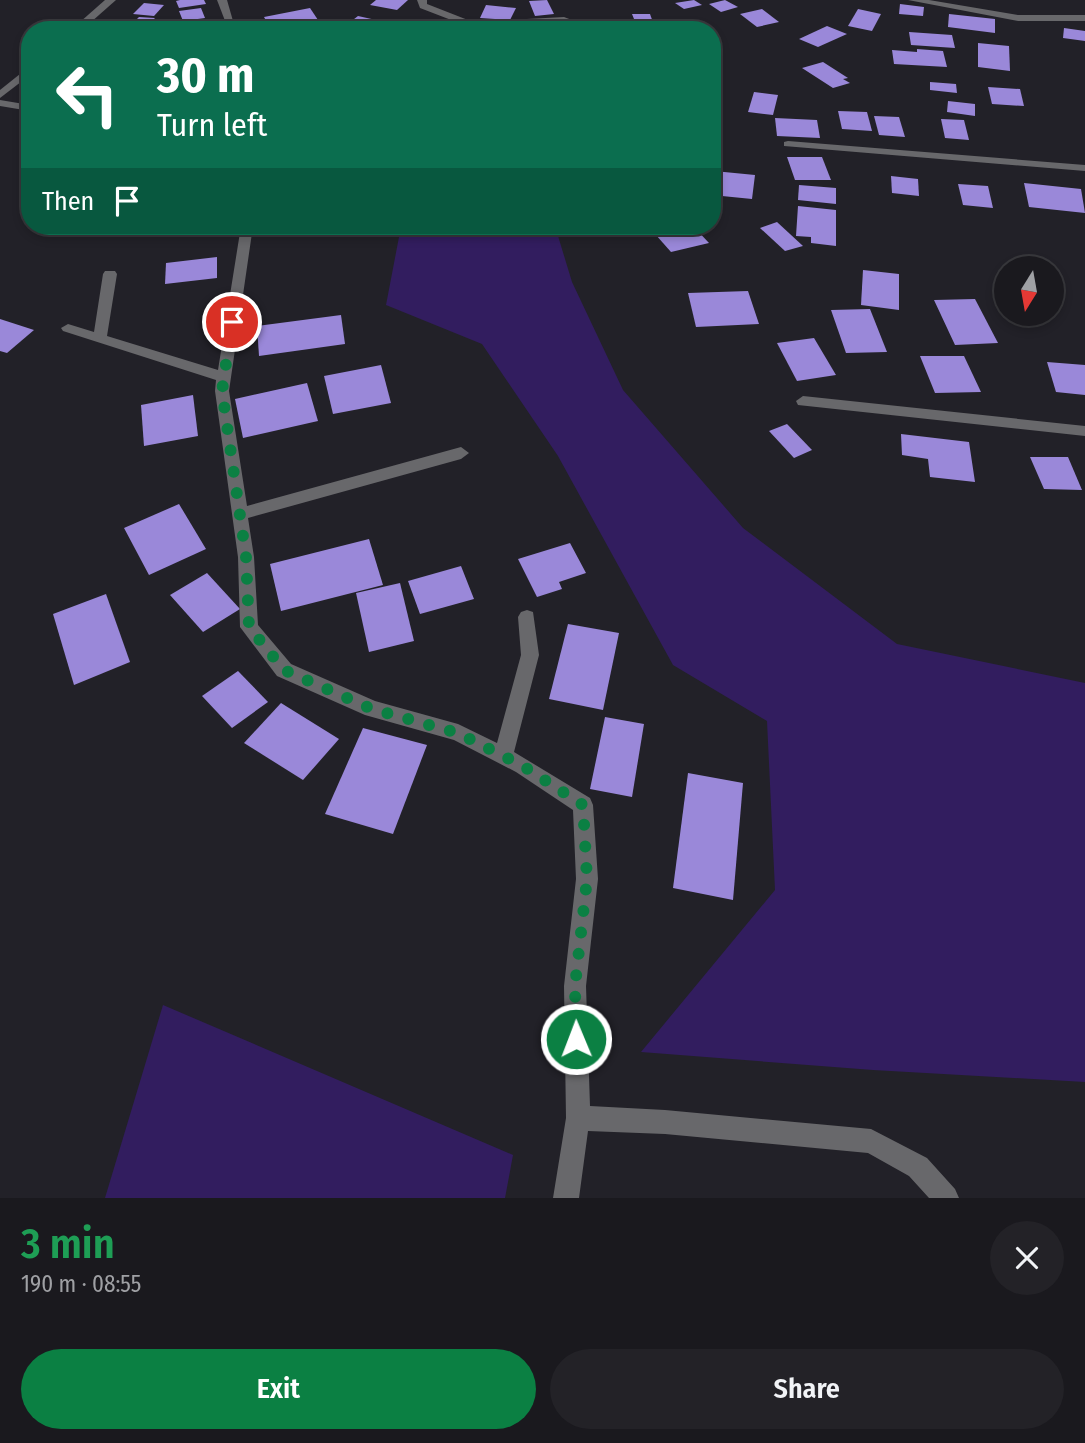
<!DOCTYPE html>
<html lang="en">
<head>
<meta charset="utf-8">
<style>
	:root { --surface:#1a191e; --page:#232227; --text:#f1f3f6; --muted:#9fa0a4; --line:#38383c; --accent:#0b8043 }
	body { margin:0; font-family:"Fira Sans Condensed",sans-serif; background:var(--page); color:var(--text); height:100vh; display:flex; flex-direction:column; font-size:26px; white-space:nowrap }
	* { box-sizing:border-box; margin:0 }
	p { font-size:23px; color:var(--muted) }
	.icon { flex:none; width:38px; height:38px; fill:none; stroke:currentColor; stroke-width:2; stroke-linecap:round; stroke-linejoin:round }
	.map { position:relative; height:1198px; overflow:hidden }
	.sheet { display:flex; flex-direction:column; background:var(--surface); flex:1 }
	.sheet>* { flex:none }
	.hud { position:absolute; left:21px; top:21px; width:700px; height:214px; border-radius:28px; box-shadow:0 4px 10px #0003,0 0 0 2px var(--line); background:#0b6e4f; color:#fff; overflow:hidden }
	.needle { width:46px; rotate:191deg }
	.fabs { position:absolute; left:994px; top:256px; display:grid; gap:14px }
	.fabs a { display:grid; place-items:center; width:70px; height:70px; border-radius:50%; background:var(--surface); box-shadow:0 4px 10px #0003,0 0 0 2px var(--line); font-size:35px }
	.pin { position:absolute; display:grid; place-items:center; width:60px; height:60px; color:#fff; margin:-30px; border:4px solid #fff; border-radius:50%; box-shadow:0 2px 7px #0007 }
	.me { position:absolute; width:77px; margin:-38px; rotate:359deg; stroke-linejoin:round; filter:drop-shadow(0 0 5px #0008) }
	.turn { display:flex; align-items:center; gap:24px; height:147px; padding:0 21px; font-size:32px }
	.turn .icon { width:91px; height:91px; stroke-width:2.5 }
	.turn b { display:block; font-size:49px; line-height:60px }
	.then { display:flex; align-items:center; height:66px; padding:0 21px; background:#0003; gap:14px; font-size:26px }
	.round { display:grid; place-items:center; flex:none; width:74px; height:74px; border-radius:37px; background:var(--page) }
	.overview { display:flex; align-items:center; justify-content:space-between; height:119px; padding:0 21px }
	h1 { font-size:42px; font-weight:600; line-height:52px; color:#1e9e55 }
	.cta { display:flex; gap:14px; margin-top:auto; padding:14px 21px }
	.cta a { flex:1; height:80px; border-radius:42px; background:var(--accent); color:#fff; font-size:28px; font-weight:600; line-height:80px; text-align:center }
	.cta a+a { background:var(--page); color:var(--text) }
	.map>svg:first-child { display:block }
	.green { fill:#321d5f }
	.building { fill:#9a88d9 }
	.lines { fill:none; stroke-linecap:round; stroke-linejoin:round }
	.minor { fill:#68686b; fill-rule:evenodd }
	.route { stroke:#0b8043; stroke-width:12; stroke-dasharray:0 21.6 }
</style>
</head>
<body>
<div class="map">
<svg width="1085" height="1198" viewBox="0 0 1085 1198">
	<rect width="100%" height="100%" fill="#222128"/>
	<g class="green">
		<polygon points="417,226 555,226 572,282 623,390 743,528 897,644 1085,683 1085,1082 873,1070 641,1052 775,890 767,721 673,665 558,456 482,344 386,305 399,237"/>
		<polygon points="163,1005 513,1155 505,1198 105,1198"/>
	</g>
	<g class="building">
		<polygon points="180,0 204,0 206,4 179,8 176,1"/>
		<polygon points="376,0 408,0 397,10 370,5"/>
		<polygon points="547,0 554,14 535,16 529,1"/>
		<polygon points="694,0 702,5 684,9 675,3"/>
		<polygon points="725,0 738,7 721,12 709,4"/>
		<polygon points="144,3 164,5 154,16 133,14"/>
		<polygon points="900,4 924,7 923,16 899,14"/>
		<polygon points="486,5 516,8 510,20 480,18"/>
		<polygon points="201,8 205,18 183,21 179,11"/>
		<polygon points="310,8 318,20 271,29 264,17"/>
		<polygon points="762,9 779,22 757,27 740,14"/>
		<polygon points="858,9 881,14 872,31 848,26"/>
		<polygon points="632,14 650,14 655,28 638,29"/>
		<polygon points="949,14 995,19 995,33 948,27"/>
		<polygon points="358,16 385,22 375,30 340,30"/>
		<polygon points="139,17 155,18 143,30 126,30"/>
		<polygon points="104,19 125,23 115,30 92,27"/>
		<polygon points="421,19 447,20 445,29 419,29"/>
		<polygon points="210,21 213,30 186,30 184,24"/>
		<polygon points="827,26 847,34 818,47 799,39"/>
		<polygon points="1064,28 1085,31 1085,41 1063,38"/>
		<polygon points="909,32 952,35 955,48 911,45"/>
		<polygon points="978,43 1009,46 1010,71 978,67"/>
		<polygon points="917,49 943,51 947,67 894,64 892,50 917,52"/>
		<polygon points="823,62 848,78 843,79 850,83 833,88 802,68"/>
		<polygon points="930,82 956,84 957,93 930,90"/>
		<polygon points="988,87 1020,89 1024,106 992,104"/>
		<polygon points="754,92 778,95 773,115 748,112"/>
		<polygon points="948,101 975,104 975,116 947,112"/>
		<polygon points="838,111 867,112 872,131 842,129"/>
		<polygon points="874,116 899,117 905,137 879,135"/>
		<polygon points="775,118 817,120 820,138 777,136"/>
		<polygon points="941,119 964,120 969,140 945,138"/>
		<polygon points="787,157 822,157 831,180 795,180"/>
		<polygon points="714,171 755,175 752,199 712,195"/>
		<polygon points="891,176 918,179 919,196 892,193"/>
		<polygon points="1024,183 1081,189 1085,213 1029,207"/>
		<polygon points="958,184 988,186 993,208 963,205"/>
		<polygon points="799,185 836,188 836,204 798,200"/>
		<polygon points="798,206 836,210 836,246 811,243 811,237 796,236"/>
		<polygon points="777,222 803,246 785,251 760,228"/>
		<polygon points="648,226 693,226 709,243 671,252"/>
		<polygon points="217,257 217,278 165,284 166,263"/>
		<polygon points="863,270 899,274 899,310 861,305"/>
		<polygon points="748,291 759,324 696,327 688,293"/>
		<polygon points="975,299 998,343 955,345 934,300"/>
		<polygon points="870,309 887,352 846,353 831,310"/>
		<polygon points="341,315 345,344 259,356 257,326"/>
		<polygon points="0,319 34,330 7,353 0,351"/>
		<polygon points="814,338 836,375 797,381 777,343"/>
		<polygon points="920,356 964,356 981,392 935,393"/>
		<polygon points="1047,362 1085,365 1085,395 1056,392"/>
		<polygon points="381,365 391,403 333,414 324,376"/>
		<polygon points="307,383 318,421 243,438 235,399"/>
		<polygon points="193,395 198,436 144,446 141,405"/>
		<polygon points="787,424 812,450 794,458 769,431"/>
		<polygon points="901,434 969,442 975,482 930,477 928,459 902,455"/>
		<polygon points="1030,457 1068,457 1082,490 1044,489"/>
		<polygon points="179,504 206,549 149,575 124,528"/>
		<polygon points="369,539 383,585 281,611 270,564"/>
		<polygon points="570,543 586,573 559,582 562,589 537,597 518,559"/>
		<polygon points="461,566 474,599 420,614 408,581"/>
		<polygon points="207,573 240,609 203,632 170,595"/>
		<polygon points="400,583 414,641 369,652 356,593"/>
		<polygon points="106,594 130,662 74,685 53,614"/>
		<polygon points="568,624 619,633 603,710 549,699"/>
		<polygon points="238,671 268,702 232,728 202,696"/>
		<polygon points="281,703 339,739 303,780 244,743"/>
		<polygon points="605,717 644,724 632,797 590,789"/>
		<polygon points="363,728 427,745 393,834 325,814"/>
		<polygon points="688,773 743,783 733,900 673,888"/>
	</g>
	<g class="lines">
		<g class="minor">
			<polygon points="105,0 116,0 82,30 71,30"/>
			<polygon points="217,0 227,0 235,28 227,26"/>
			<polygon points="417,0 427,0 427,4 473,22 564,17 598,30 583,30 563,23 472,28 420,8"/>
			<polygon points="908,0 929,0 1018,15 1085,15 1085,21 1018,21"/>
			<polygon points="30,66 30,75 0,98 0,90"/>
			<polygon points="0,100 30,105 30,111 0,106"/>
			<polygon points="788,141 1085,165 1085,171 784,146 784,142"/>
			<polygon points="241,226 253,226 229,391 247,506 461,447 469,453 461,459 248,518 254,557 258,625 291,664 375,701 458,724 497,743 521,655 518,617 521,612 527,610 533,612 539,655 514,752 590,798 593,805 598,879 586,986 590,1106 665,1110 871,1129 927,1158 955,1189 959,1198 929,1198 909,1176 868,1153 665,1134 588,1131 579,1198 553,1198 566,1118 564,986 576,879 573,810 516,772 454,740 365,715 277,676 240,627 238,557 215,391 216,380 63,331 61,328 68,324 94,332 103,274 105,271 115,271 117,274 107,336 218,370"/>
			<polygon points="803,396 1085,426 1085,436 798,405 796,401"/>
		</g>
	</g>
	<g class="lines">
		<polyline class="route" points="232,322 222,391 246,557 249,627 284,670 372,709 458,733 523,766 583,805 587,879 575,986 576,1039"/>
	</g>
</svg>
<div class="fabs">
<a><svg class="needle" viewBox="-14 -14 28 28"><path d="M0-13l5 13h-10z" fill="#e53935"/><path d="M0 13l5-13h-10z" fill="#9fa0a4"/></svg></a>
</div>
<div class="pin" style="left:232px;top:322px;background:#d93025"><svg class="icon" aria-label="arrive" viewBox="0 0 24 24"><path d="M6 21V4h12l-3 4 3 4H6"/></svg></div>
<svg class="me" style="left:576px;top:1039px" viewBox="-20 -20 40 40"><circle r="17" fill="#0b8043" stroke="#fff" stroke-width="3"/><path d="M0-11L8 9 0 5-8 9z" fill="#fff"/></svg>
<div class="hud">
<div class="turn"><svg class="icon" aria-label="left" viewBox="0 0 24 24"><path d="M17 20v-9H6M10 6l-5 5 5 5"/></svg><div><b>30 m</b>Turn left</div></div>
<div class="then">Then<svg class="icon" aria-label="arrive" viewBox="0 0 24 24"><path d="M6 21V4h12l-3 4 3 4H6"/></svg></div>
</div>
</div>
<section class="sheet">
<div class="overview"><div><h1>3 min</h1><p>190 m · 08:55</p></div><a class="round"><svg class="icon" aria-label="close" viewBox="0 0 24 24"><path d="M6 6l12 12M18 6L6 18"/></svg></a></div>
<div class="cta"><a>Exit</a><a>Share</a></div>
</section>
</body>
</html>
